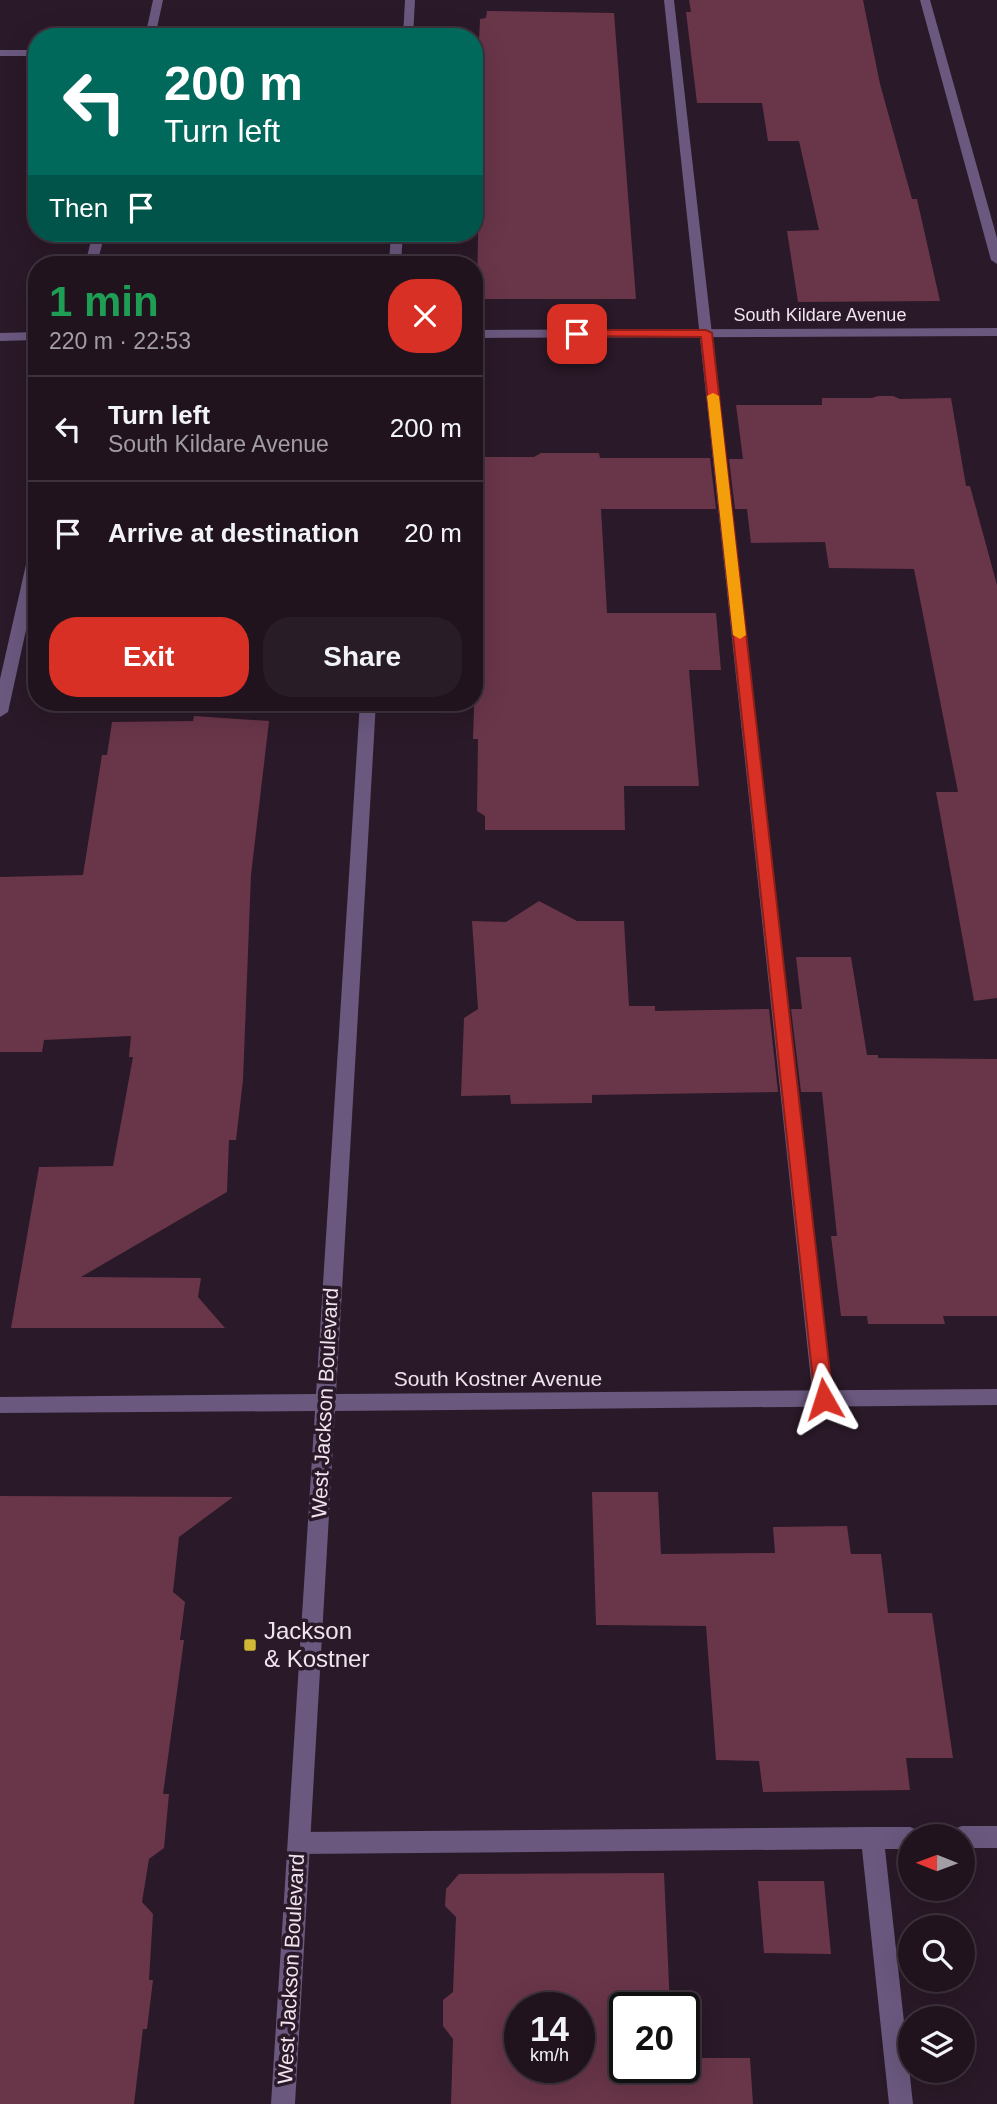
<!DOCTYPE html>
<html lang="en">
<head>
<meta charset="utf-8">
<style>
	:root { --surface:#20131e; --page:#281c27; --text:#f1f3f6; --muted:#a29ea4; --line:#3d323c; --accent:#d93025 }
	body { margin:0; font-family:Arial,sans-serif; background:var(--page); color:var(--text); height:100vh; display:flex; flex-direction:column; font-size:26px; white-space:nowrap }
	* { box-sizing:border-box; margin:0 }
	p { font-size:23px; color:var(--muted) }
	.icon { flex:none; width:38px; height:38px; fill:none; stroke:currentColor; stroke-width:2; stroke-linecap:round; stroke-linejoin:round }
	.map { position:relative; flex:1; overflow:hidden }
	.panel { position:absolute; left:28px; top:256px; width:455px; height:455px; display:flex; flex-direction:column; background:var(--surface); border-radius:28px; box-shadow:0 7px 28px #0002,0 0 0 2px var(--line) }
	.panel>* { flex:none }
	.guide { position:absolute; left:28px; top:28px; width:455px; height:214px; border-radius:28px; box-shadow:0 7px 28px #0002,0 0 0 2px var(--line); background:#00695c; color:#fff; overflow:hidden }
	.needle { width:46px; rotate:271deg }
	.buttons { position:absolute; left:898px; top:1824px; display:grid; gap:14px }
	.buttons a { display:grid; place-items:center; width:77px; height:77px; border-radius:50%; background:var(--surface); box-shadow:0 7px 28px #0002,0 0 0 2px var(--line); font-size:35px }
	.speed { position:absolute; left:504px; top:1992px; display:flex; gap:14px; font-size:35px; font-weight:700; text-align:center }
	.speed>* { display:grid; place-content:center; width:91px; height:91px; border-radius:50%; background:var(--surface); box-shadow:0 7px 28px #0002,0 0 0 2px var(--line); line-height:1 }
	.speed small { font-size:18px; font-weight:400 }
	.speed .limit { border:4px solid #111; border-radius:10px; background:#fff; color:#111 }
	.pin { position:absolute; display:grid; place-items:center; width:60px; height:60px; color:#fff; margin:-30px; border-radius:14px; box-shadow:0 4px 10px #0006 }
	.me { position:absolute; width:77px; margin:-38px; rotate:354deg; stroke-linejoin:round; filter:drop-shadow(0 0 5px #0008) }
	.turn { display:flex; align-items:center; gap:24px; height:147px; padding:0 21px; font-size:32px }
	.turn .icon { width:91px; height:91px; stroke-width:2.5 }
	.turn b { display:block; font-size:49px; line-height:60px }
	.then { display:flex; align-items:center; height:66px; padding:0 21px; background:#0003; gap:14px; font-size:26px }
	.round { display:grid; place-items:center; flex:none; width:74px; height:74px; border-radius:28px; background:var(--page) }
	.head { display:flex; align-items:center; justify-content:space-between; height:119px; padding:0 21px }
	h1 { font-size:42px; font-weight:800; line-height:52px; color:#1e9e55 }
	.primary-button { display:flex; gap:14px; margin-top:auto; padding:14px 21px }
	.primary-button a { flex:1; height:80px; border-radius:28px; background:var(--accent); color:#fff; font-size:28px; font-weight:800; line-height:80px; text-align:center }
	.primary-button a+a { background:var(--page); color:var(--text) }
	ul { padding:0; list-style:none }
	li { display:flex; align-items:center; gap:21px; height:105px; padding:0 21px; border-top:2px solid var(--line) }
	li div { flex:1 }
	li b { display:block; font-size:26px }
	li em { font-style:normal }
	.map>svg:first-child { display:block }
	.building { fill:#693549; fill-rule:evenodd }
	.lines { fill:none; stroke-linecap:round; stroke-linejoin:round }
	.service { fill:#6a587e; fill-rule:evenodd }
	.minor { fill:#6a587e; fill-rule:evenodd }
	.tertiary { fill:#6a587e; fill-rule:evenodd }
	.route { fill:#d93025; stroke:#8d1f18; stroke-width:2 }
	.slow { fill:#f59e0b }
	.poi-dot { fill:#d0b736; stroke:#2a1928; stroke-width:2.5 }
	.labels { text-anchor:middle; stroke-width:7; stroke-linejoin:round; paint-order:stroke }
	.far-street-label { font-size:18px; fill:#f0e4ee; stroke:#2a1928 }
	.street-label { font-size:21px; fill:#f0e4ee; stroke:#2a1928 }
	.near-poi-label { font-size:24px; fill:#f0e4ee; stroke:#2a1928; text-anchor:start }
</style>
</head>
<body>
<div class="map">
<svg width="997" height="2104" viewBox="0 0 997 2104">
	<rect width="100%" height="100%" fill="#2a1928"/>
	<g class="building">
		<polygon points="689,0 863,0 880,84 912,199 917,199 940,301 798,302 787,231 819,230 799,141 768,141 762,103 697,103 686,12 691,12"/>
		<polygon points="487,11 614,13 636,299 485,299 485,287 477,287 479,190 484,157 480,122 482,80 479,41 480,19 486,18"/>
		<polygon points="878,396 893,396 900,399 951,398 966,486 970,486 997,585 997,998 974,1001 936,792 958,792 914,569 829,568 825,542 751,543 747,509 735,509 729,459 743,459 736,405 822,405 822,398 872,398"/>
		<polygon points="541,453 599,453 600,458 710,458 716,509 601,509 607,613 716,613 721,670 689,670 699,786 624,786 625,830 485,830 485,816 477,811 478,739 473,739 478,597 474,595 474,457 534,457"/>
		<polygon points="194,716 269,721 251,875 243,1080 236,1140 229,1140 227,1192 81,1277 201,1278 198,1297 225,1328 11,1328 39,1167 113,1166 133,1057 129,1057 131,1036 44,1040 42,1052 0,1052 0,877 83,875 102,755 107,755 112,722 193,721"/>
		<polygon points="539,901 577,921 624,921 629,1006 655,1006 655,1011 769,1009 778,1092 592,1095 592,1103 511,1104 510,1095 461,1096 464,1018 478,1009 472,921 506,922"/>
		<polygon points="796,957 851,957 867,1055 878,1055 878,1058 997,1059 997,1316 943,1316 945,1324 868,1324 867,1316 841,1316 831,1236 837,1236 822,1092 801,1092 791,1009 802,1009"/>
		<polygon points="592,1492 658,1492 661,1554 775,1553 773,1527 847,1526 851,1554 881,1554 888,1613 932,1613 953,1758 906,1758 910,1790 763,1792 759,1761 716,1760 706,1626 596,1625"/>
		<polygon points="0,1496 233,1497 179,1537 173,1592 185,1602 180,1640 184,1640 163,1794 169,1794 164,1848 149,1859 142,1902 153,1914 149,1980 153,1980 147,2029 143,2029 134,2104 0,2104"/>
		<path d="M664,1873L670,2007H625V2067H684V2058H750L753,2104H451L453,2039L443,2026V2000L453,1992L456,1917L445,1906L446,1889L459,1874ZM520,2007H579V2067H520Z"/>
		<polygon points="758,1881 824,1881 831,1954 764,1953"/>
	</g>
	<g class="lines">
		<g class="service">
			<polygon points="153,0 163,0 155,37 145,37"/>
			<polygon points="664,0 674,0 833,1399 830,1405 823,1407 816,1405 813,1399"/>
			<rect x="0" y="50" width="37" height="6"/>
			<polygon points="93,233 105,233 97,264 85,264"/>
			<polygon points="37,543 37,580 8,712 0,717 0,679 30,547"/>
			<polygon points="962,1826 997,1826 997,1848 962,1848 962,1836 951,1836 954,1829"/>
			<polygon points="872,1827 910,1827 918,1830 920,1836 910,1836 910,1849 885,1849 913,2104 889,2104 862,1849 299,1854 291,1851 288,1843 291,1835 299,1832"/>
		</g>
		<g class="minor">
			<polygon points="920,0 930,0 997,238 997,264 991,260"/>
			<polygon points="997,328 997,336 474,338 474,330"/>
			<polygon points="37,332 37,340 0,341 0,333"/>
		</g>
		<g class="tertiary">
			<polygon points="405,0 415,0 413,37 403,37"/>
			<polygon points="391,233 403,233 401,264 389,264"/>
			<polygon points="360,702 376,702 336,1394 997,1389 997,1405 335,1411 295,2104 271,2104 315,1411 0,1413 0,1397 316,1394"/>
		</g>
	</g>
	<polygon class="route" points="577,330 706,330 712,333 833,1399 830,1404 824,1406 817,1404 815,1399 701,337 573,336 572,334"/>
	<polygon class="slow" points="713,393 719,396 746,635 740,639 733,635 707,396"/>
	<rect class="poi-dot" x="243" y="1638" width="14" height="14" rx="3.5"/>
	<g class="labels">
		<g class="far-street-label">
			<text x="820" y="321">South Kildare Avenue</text>
		</g>
		<g class="street-label">
			<text x="498" y="1386">South Kostner Avenue</text>
			<text transform="translate(325 1403) rotate(-87)" y="7">West Jackson Boulevard</text>
			<text transform="translate(291 1969) rotate(-87)" y="7">West Jackson Boulevard</text>
		</g>
		<g class="near-poi-label">
			<text x="264" y="1639">Jackson<tspan x="264" dy="28">&amp; Kostner</tspan></text>
		</g>
	</g>
</svg>
<div class="buttons">
<a><svg class="needle" viewBox="-14 -14 28 28"><path d="M0-13l5 13h-10z" fill="#e53935"/><path d="M0 13l5-13h-10z" fill="#a29ea4"/></svg></a>
<a><svg class="icon" aria-label="search" viewBox="0 0 24 24"><circle cx="10" cy="10" r="6"/><path d="M15 15l6 6"/></svg></a>
<a><svg class="icon" aria-label="layers" viewBox="0 0 24 24"><path d="M12 4l9 5-9 5-9-5zM3 14l9 5 9-5"/></svg></a>
</div>
<div class="speed"><div>14<small>km/h</small></div><div class="limit">20</div></div>
<div class="pin" style="left:577px;top:334px;background:#d93025"><svg class="icon" aria-label="arrive" viewBox="0 0 24 24"><path d="M6 21V4h12l-3 4 3 4H6"/></svg></div>
<svg class="me" style="left:824px;top:1399px" viewBox="-20 -20 40 40"><path d="M0-17L14 15 0 8-14 15z" fill="#d93025" stroke="#fff" stroke-width="4"/></svg>
<div class="guide">
<div class="turn"><svg class="icon" aria-label="left" viewBox="0 0 24 24"><path d="M17 20v-9H6M10 6l-5 5 5 5"/></svg><div><b>200 m</b>Turn left</div></div>
<div class="then">Then<svg class="icon" aria-label="arrive" viewBox="0 0 24 24"><path d="M6 21V4h12l-3 4 3 4H6"/></svg></div>
</div>
<section class="panel">
<div class="head"><div><h1>1 min</h1><p>220 m · 22:53</p></div><a class="round" style="background:#d93025;color:#fff"><svg class="icon" aria-label="close" viewBox="0 0 24 24"><path d="M6 6l12 12M18 6L6 18"/></svg></a></div>
<ul>
<li><svg class="icon" aria-label="left" viewBox="0 0 24 24"><path d="M17 20v-9H6M10 6l-5 5 5 5"/></svg><div><b>Turn left</b><p>South Kildare Avenue</p></div><em>200 m</em></li>
<li><svg class="icon" aria-label="arrive" viewBox="0 0 24 24"><path d="M6 21V4h12l-3 4 3 4H6"/></svg><div><b>Arrive at destination</b></div><em>20 m</em></li>
</ul>
<div class="primary-button"><a>Exit</a><a>Share</a></div>
</section>
</div>
</body>
</html>
